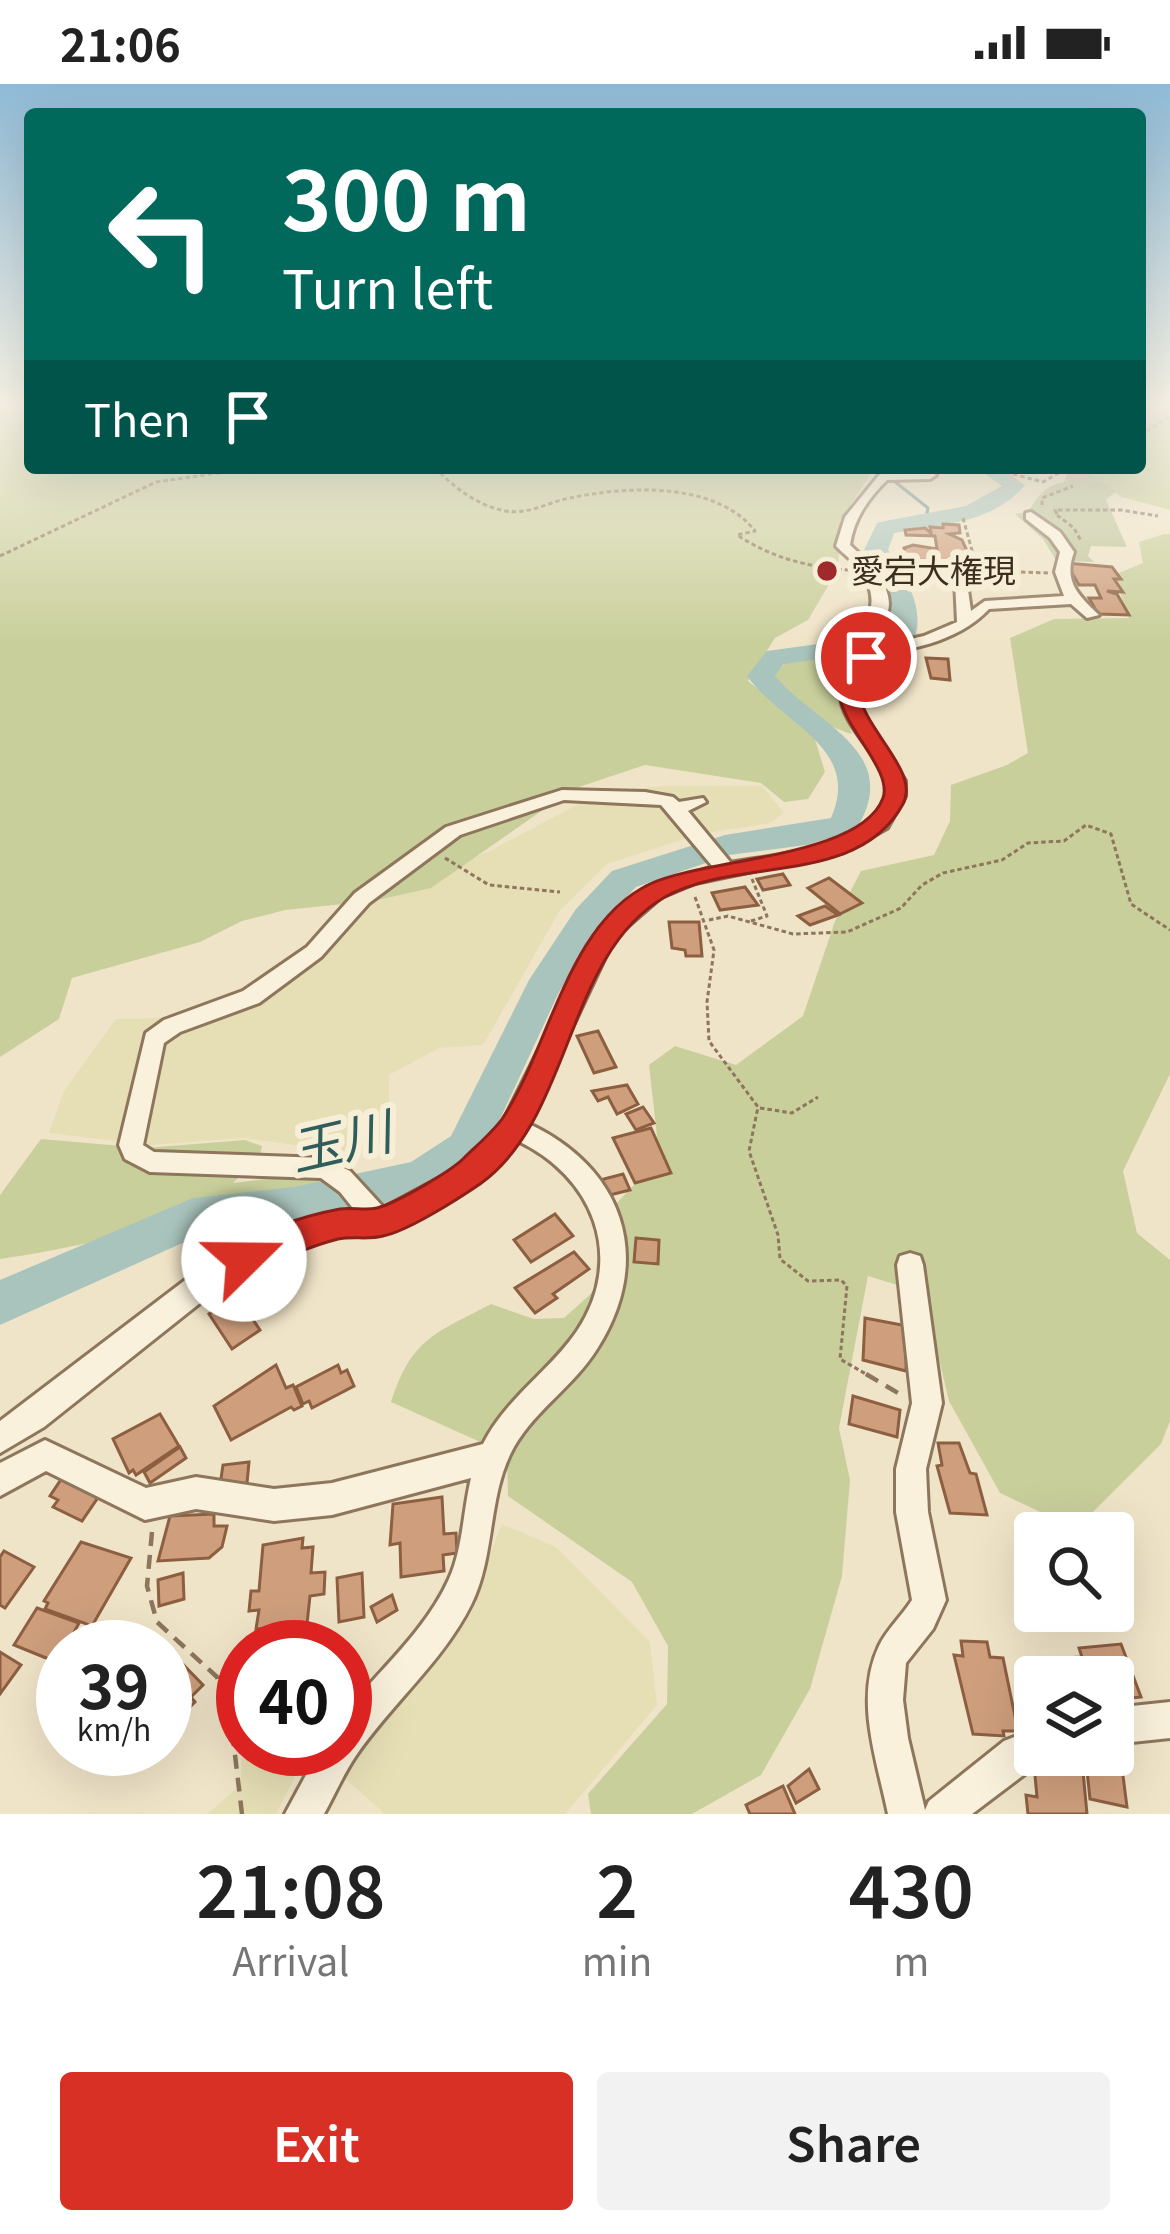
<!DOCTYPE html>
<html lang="en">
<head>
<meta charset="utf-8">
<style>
	:root { --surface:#fff; --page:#f2f2f2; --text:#222; --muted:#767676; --accent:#d93025 }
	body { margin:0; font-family:Georgia,"Noto Sans JP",serif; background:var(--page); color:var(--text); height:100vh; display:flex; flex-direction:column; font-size:45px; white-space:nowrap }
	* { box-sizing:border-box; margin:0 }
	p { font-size:39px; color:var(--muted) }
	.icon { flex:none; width:66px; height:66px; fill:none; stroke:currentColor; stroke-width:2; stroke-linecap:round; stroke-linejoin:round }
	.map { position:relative; height:1730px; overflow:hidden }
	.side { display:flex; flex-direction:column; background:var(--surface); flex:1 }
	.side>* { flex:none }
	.banner { position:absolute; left:24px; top:24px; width:1122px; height:366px; border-radius:12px; box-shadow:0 12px 48px #0002; background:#00695c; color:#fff; overflow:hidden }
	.buttons { position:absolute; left:1014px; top:1428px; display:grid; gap:24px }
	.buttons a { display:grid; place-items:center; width:120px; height:120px; border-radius:12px; background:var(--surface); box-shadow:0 12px 48px #0002; font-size:60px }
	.speed { position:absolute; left:36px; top:1536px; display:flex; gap:24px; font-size:60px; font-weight:700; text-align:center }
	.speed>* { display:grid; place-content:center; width:156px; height:156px; border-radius:50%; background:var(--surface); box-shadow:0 12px 48px #0002; line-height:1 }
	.speed small { font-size:30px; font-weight:400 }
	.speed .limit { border:18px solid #d22; background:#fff; color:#111 }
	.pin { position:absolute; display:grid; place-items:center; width:102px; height:102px; color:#fff; margin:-51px; border:6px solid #fff; border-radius:50%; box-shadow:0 3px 12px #0007 }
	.me { position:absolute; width:132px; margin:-66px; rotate:68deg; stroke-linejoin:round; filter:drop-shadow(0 0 9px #0008) }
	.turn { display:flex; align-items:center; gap:42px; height:252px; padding:0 60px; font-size:54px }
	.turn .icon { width:156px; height:156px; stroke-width:2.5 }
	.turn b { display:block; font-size:84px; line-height:102px }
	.then { display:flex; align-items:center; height:114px; padding:0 60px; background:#0003; gap:24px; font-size:45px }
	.eta { display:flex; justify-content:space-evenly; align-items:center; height:204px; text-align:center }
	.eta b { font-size:72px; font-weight:600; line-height:84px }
	.primary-button { display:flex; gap:24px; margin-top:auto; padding:24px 60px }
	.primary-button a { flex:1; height:138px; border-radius:12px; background:var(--accent); color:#fff; font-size:48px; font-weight:600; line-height:138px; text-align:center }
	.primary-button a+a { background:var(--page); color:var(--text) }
	.status { display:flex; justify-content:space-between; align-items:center; height:84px; padding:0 60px; background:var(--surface); direction:ltr }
	.status svg { height:33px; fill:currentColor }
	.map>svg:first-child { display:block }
	.farmland { fill:#e6deb5 }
	.green { fill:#c9cf9b }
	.cemetery { fill:#bfc49a }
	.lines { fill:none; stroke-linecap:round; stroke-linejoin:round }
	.stream { stroke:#6f938a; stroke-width:3 }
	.river { fill:#a9c4bc; fill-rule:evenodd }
	.building { fill:#cf9f7d; stroke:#8d5f41; stroke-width:3 }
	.minor-casing { stroke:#8d765c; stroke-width:6 }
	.path-far1 { stroke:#8d765c; stroke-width:3; stroke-dasharray:4.5 3; stroke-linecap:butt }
	.path { stroke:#8d765c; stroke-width:4.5; stroke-dasharray:14 9; stroke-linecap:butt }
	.minor { fill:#faf1dc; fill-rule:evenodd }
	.route { fill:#d93025; stroke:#8d1f18; stroke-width:3 }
	.poi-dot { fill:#9e2a2b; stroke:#f7eed8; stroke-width:4.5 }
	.labels { text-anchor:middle; stroke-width:12; stroke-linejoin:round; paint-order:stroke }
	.far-poi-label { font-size:33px; fill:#3d2e20; stroke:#f7eed8; text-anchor:start }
	.near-water-label { font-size:51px; font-style:italic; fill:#2f5d5a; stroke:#f7eed8 }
</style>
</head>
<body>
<div class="status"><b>21:06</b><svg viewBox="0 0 49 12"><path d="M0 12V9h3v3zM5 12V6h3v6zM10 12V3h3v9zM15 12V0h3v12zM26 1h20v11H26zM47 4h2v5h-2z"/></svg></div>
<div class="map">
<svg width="1170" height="1730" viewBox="0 0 1170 1730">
	<rect width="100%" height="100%" fill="#f0e4c8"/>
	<g class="farmland">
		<polygon points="663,702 762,702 784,729 770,739 700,750 607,780 560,826 483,961 439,964 389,991 389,1057 353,1069 244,1054 149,1061 49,1049 64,1007 116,935 163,934 228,915 329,850 379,811 490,767 599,709"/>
		<polygon points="502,1440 556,1463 650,1558 657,1621 565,1730 385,1730 341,1691 474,1509"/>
		<polygon points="243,1619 243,1665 309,1665 276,1730 207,1730 241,1701"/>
	</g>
	<g class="green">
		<polygon points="0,318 30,318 30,384 867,384 870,391 840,437 838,485 808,536 775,554 748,597 813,649 825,688 808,715 784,718 761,699 645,681 573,705 431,804 373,817 285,826 242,837 200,858 72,894 59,935 0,973"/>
		<polygon points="1140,318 1170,318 1170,426 1122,413 1081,388 1042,384 1140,384"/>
		<path d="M1164,450H1170V990L1123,1087L1137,1149L1170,1176V1337L1161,1360L1076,1445L1000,1409L949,1317L923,1209L868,1192L839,1344L850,1396L842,1492L810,1605L761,1691L692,1730H591L588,1710L667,1620L668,1562L632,1498L508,1412L507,1370L391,1318C412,1254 434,1250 491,1220L534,1235L564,1234L595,1206C599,1136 605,1124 660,1079L649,981L675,962L736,981L803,932L835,837L861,787L934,771L950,737L951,701L1007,681L1028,669L1010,554L1054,535L1129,534L1114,491L1143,479L1139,458Z"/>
		<path d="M811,569H842L834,592L837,598H831L830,605L838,607L852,650C829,644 783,618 770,598L791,572Z"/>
		<path d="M41,1055L145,1064L245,1056L262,1062L260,1072L233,1099L317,1089L325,1104C296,1129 254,1120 218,1128C145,1145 74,1165 0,1175V1111Z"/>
	</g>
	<path class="cemetery" d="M1075,388L1092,391L1116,407L1106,416L1127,463L1091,462L1088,472L1094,478L1066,477L1059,481L1043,455L1015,430L1028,428C1036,415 1043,402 1064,398L1067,390Z"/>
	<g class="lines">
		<g class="stream">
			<polyline points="856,384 875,386"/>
			<polyline points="894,397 928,424 926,435"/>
		</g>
		<path class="river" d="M977,384H1001L1025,401C994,439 940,441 894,449L888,466C906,494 929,529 911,562L784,580L775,592C816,641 906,668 855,747L806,761L729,771L636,803L600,841L559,908L481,1076L437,1107L294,1141L198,1152L0,1241V1196L193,1114L294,1103L411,1078L451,1052L529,896L576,825L612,787L725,751L831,734C862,663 783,642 747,592L767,567L891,550L887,510L864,466L877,439L885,437L966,422L1002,402Z"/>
	</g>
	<g class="building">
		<polygon points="943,440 959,441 960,449 949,450 962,456 972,478 912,476 905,471 904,464 913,461 937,465 935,452 906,451 905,446 925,444 931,449 930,443 943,444"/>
		<polygon points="1066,479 1112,483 1121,495 1114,495 1123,508 1107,507 1117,510 1129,531 1098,530 1089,514 1101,514 1095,501 1079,501"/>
		<polygon points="926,574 948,575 950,596 931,594"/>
		<polygon points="783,790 790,801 763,806 757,795"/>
		<polygon points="829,794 862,819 840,830 808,804"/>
		<polygon points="745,803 758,821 720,826 712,809"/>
		<polygon points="825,822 838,831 810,841 798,832"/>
		<polygon points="669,838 699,838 702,872 686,872 685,866 672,864"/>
		<polygon points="598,947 616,983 594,989 577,952"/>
		<polygon points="627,1001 638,1020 617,1030 608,1013 598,1017 592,1007"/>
		<polygon points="643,1023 654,1039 636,1046 626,1030"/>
		<polygon points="651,1044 671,1089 635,1099 613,1054"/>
		<polygon points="623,1090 630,1106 606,1112 600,1096"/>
		<polygon points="555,1130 573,1152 531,1178 514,1156"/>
		<polygon points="636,1154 659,1156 658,1180 634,1178"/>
		<polygon points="574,1168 589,1185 553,1210 557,1214 535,1229 515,1204"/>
		<polygon points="237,1212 260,1246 232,1265 209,1230"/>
		<polygon points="865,1234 907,1242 906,1287 863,1276"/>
		<polygon points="276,1281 286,1304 293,1301 302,1322 294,1326 291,1323 231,1356 214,1322"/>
		<polygon points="338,1281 341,1289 347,1286 354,1302 312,1324 309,1317 303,1320 296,1303"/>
		<polygon points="853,1312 900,1326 897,1353 849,1340"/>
		<polygon points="160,1330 179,1362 136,1391 133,1386 129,1389 113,1355"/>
		<polygon points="938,1359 959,1359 970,1389 976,1390 987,1431 950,1429 937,1382 942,1381"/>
		<polygon points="180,1363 186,1374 150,1399 144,1388"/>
		<polygon points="249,1378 247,1399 220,1401 223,1381"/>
		<polygon points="62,1394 99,1412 82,1437 53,1423 58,1416 50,1412"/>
		<polygon points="442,1413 444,1450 456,1449 457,1469 443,1471 444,1487 401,1493 400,1459 390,1461 393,1420"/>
		<polygon points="214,1430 214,1442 227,1442 222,1463 209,1474 158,1477 170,1432"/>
		<polygon points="303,1454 302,1464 313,1463 311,1489 325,1488 324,1510 310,1512 307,1540 256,1545 259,1526 249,1527 251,1507 259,1507 263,1461"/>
		<polygon points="81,1458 131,1474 92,1542 45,1525 48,1519 44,1517"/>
		<polygon points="4,1467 34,1483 5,1524 0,1521 0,1473"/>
		<polygon points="183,1489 184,1515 159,1522 158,1496"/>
		<polygon points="362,1489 364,1533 339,1538 337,1494"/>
		<polygon points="392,1511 397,1526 377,1538 371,1523"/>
		<polygon points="37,1524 79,1539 66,1563 59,1561 51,1576 14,1561"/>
		<polygon points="961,1557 987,1558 990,1573 1003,1574 1018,1647 1003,1647 1004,1652 973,1650 954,1571 963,1572"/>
		<polygon points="1121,1560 1141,1613 1113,1616 1113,1593 1058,1593 1071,1592 1065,1574 1082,1573 1079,1564"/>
		<polygon points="0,1568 21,1581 0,1610"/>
		<polygon points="171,1568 203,1601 191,1613 195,1618 165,1648 165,1575"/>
		<polygon points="130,1665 143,1665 147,1672 132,1687 122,1673"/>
		<polygon points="1054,1671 1082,1677 1087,1730 1028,1730 1026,1711 1037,1713 1034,1681 1055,1680"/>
		<polygon points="1086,1677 1122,1684 1127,1723 1090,1715"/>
		<polygon points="809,1685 819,1705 796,1719 788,1702"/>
		<polygon points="783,1702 795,1730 750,1730 746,1721"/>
	</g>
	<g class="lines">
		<g class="minor-casing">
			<g id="minor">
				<path d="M876,384H888L891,389L930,387L936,391L930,395L887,396C868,415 854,434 850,461C866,476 897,504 887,530C882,542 872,554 866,565L924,552L957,538L955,496L967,499L971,527L985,517L1064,512L1055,488L1060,468L1050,454L1026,435V429L1031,428L1060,448L1074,468C1063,498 1079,512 1099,531L1087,534L1071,520L989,525C956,560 907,565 862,575L856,605L862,631L905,697V712L887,744L844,768L695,799L661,813L614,854L527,1039C623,1083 655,1174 597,1265C574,1302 536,1325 514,1363C487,1411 496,1471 471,1521C442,1579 390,1621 355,1673C343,1691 334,1712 324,1730H285L320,1665H345V1628C380,1586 426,1546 449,1495C463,1464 463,1427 471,1394L332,1431L274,1437L196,1425L145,1436L46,1387L0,1412V1379L45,1356L146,1404L196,1393L274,1405L332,1399L483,1360C506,1314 549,1288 577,1247C627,1172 592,1091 516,1056L480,1096L391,1146L341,1151L275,1172L229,1196L44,1343L0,1369V1337L209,1178L268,1150L341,1129L356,1128L340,1108L321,1094L150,1088L125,1075L119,1061L146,949L164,936L243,907L307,863L355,809L446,743L562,706L645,708L673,713L679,718L703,714L706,718L688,727L731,779C778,770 854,768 881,722C886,714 889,705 886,696C876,664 842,643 840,607C838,558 893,536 862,488C856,478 844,471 836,462L845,433L880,390ZM564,716L661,721L713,783L647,803L599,845L504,1036L462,1082L384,1124L350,1087L323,1074L154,1068L143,1061L164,959L180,948L259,919L321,873L369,819L460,751Z"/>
				<path d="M910,1169L920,1172L923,1181L942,1319L926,1385L928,1428L946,1516L933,1545L906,1579L903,1616L908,1654L925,1726L929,1717L1004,1657L1035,1645V1671H1050L972,1730H888C877,1676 854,1615 879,1562C887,1545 902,1532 912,1516L896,1428V1385L912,1319L897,1181L900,1172Z"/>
				<polygon points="1170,1618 1170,1654 1113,1660 1113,1624"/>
			</g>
		</g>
		<g class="path-far1">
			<polyline points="1140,351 1170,332"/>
			<path d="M435,384C455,404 478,422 506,427C529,431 548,418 570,414C627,402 716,397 755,447L737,451C772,474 808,483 849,486"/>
			<polyline points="1013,390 1043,398 1067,384"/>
			<polyline points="1042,421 1042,414 1073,402"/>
			<polyline points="1057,430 1055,426 1121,426 1158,432"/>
			<polyline points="1057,431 1074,444 1081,457"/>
			<polyline points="963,434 976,481 966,484"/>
			<polyline points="0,472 156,398 253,384"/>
			<polyline points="961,486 1048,489"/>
			<polyline points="445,774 489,801 560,808"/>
			<polyline points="695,813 714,866 707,918 709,957 758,1023 749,1067 778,1151 780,1175 808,1197 841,1196 847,1202 840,1275 871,1293"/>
			<polyline points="709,836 728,832 793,850 847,848 901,824 922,801 943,789 1002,776 1028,759 1064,757 1086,741 1111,750 1131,820 1170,846"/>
			<polyline points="751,837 767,832 752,795"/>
			<polyline points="760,1024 792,1029 818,1013"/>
		</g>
		<g class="path">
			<polyline points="866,1290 903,1312"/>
			<polyline points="152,1448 147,1502 157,1538 217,1593 233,1654 242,1730"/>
		</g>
		<use href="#minor" class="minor"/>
	</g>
	<linearGradient id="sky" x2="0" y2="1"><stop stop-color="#8fbad6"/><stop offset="0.57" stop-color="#f8f3e6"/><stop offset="1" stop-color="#f8f3e6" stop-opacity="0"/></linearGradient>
	<rect width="1170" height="561" fill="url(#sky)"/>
	<path class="route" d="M856,566L876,573L865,579C863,587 859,598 859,606C861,644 921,687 903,720C858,803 738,772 665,813C565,870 573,1034 480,1100C458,1115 408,1147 383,1152C369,1156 353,1152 338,1155C305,1163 275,1179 244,1190L232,1186L226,1175C238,1150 313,1130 340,1125C352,1123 365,1127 377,1124C396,1119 450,1088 464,1074C476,1062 492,1049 502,1035C550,964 567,839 650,800C705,774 861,774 883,714C893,686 841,642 839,608C838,597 843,583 846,572Z"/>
	<circle class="poi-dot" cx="827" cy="487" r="12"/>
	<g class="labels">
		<g class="far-poi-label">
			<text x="851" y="499">愛宕大権現</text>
		</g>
		<g class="near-water-label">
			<text transform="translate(341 1058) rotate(-13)" y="18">玉川</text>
		</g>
	</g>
</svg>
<div class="buttons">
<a><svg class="icon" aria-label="search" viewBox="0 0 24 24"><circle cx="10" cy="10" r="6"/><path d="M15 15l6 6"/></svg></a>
<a><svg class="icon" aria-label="layers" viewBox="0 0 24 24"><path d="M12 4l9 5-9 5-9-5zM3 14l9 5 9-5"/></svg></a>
</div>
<div class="speed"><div>39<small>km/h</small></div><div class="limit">40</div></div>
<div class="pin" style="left:866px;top:573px;background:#d93025"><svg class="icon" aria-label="arrive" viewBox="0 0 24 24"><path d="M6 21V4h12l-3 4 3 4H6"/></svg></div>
<svg class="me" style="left:244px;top:1175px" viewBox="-20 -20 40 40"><circle r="19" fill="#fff"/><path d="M0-13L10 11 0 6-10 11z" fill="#d93025"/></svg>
<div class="banner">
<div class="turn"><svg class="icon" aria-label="left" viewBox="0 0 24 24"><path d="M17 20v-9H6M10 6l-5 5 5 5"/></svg><div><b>300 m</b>Turn left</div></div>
<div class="then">Then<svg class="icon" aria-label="arrive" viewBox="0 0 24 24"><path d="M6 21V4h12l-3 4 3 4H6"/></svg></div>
</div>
</div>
<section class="side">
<div class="eta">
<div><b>21:08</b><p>Arrival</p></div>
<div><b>2</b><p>min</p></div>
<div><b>430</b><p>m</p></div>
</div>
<div class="primary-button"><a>Exit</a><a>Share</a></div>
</section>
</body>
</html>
